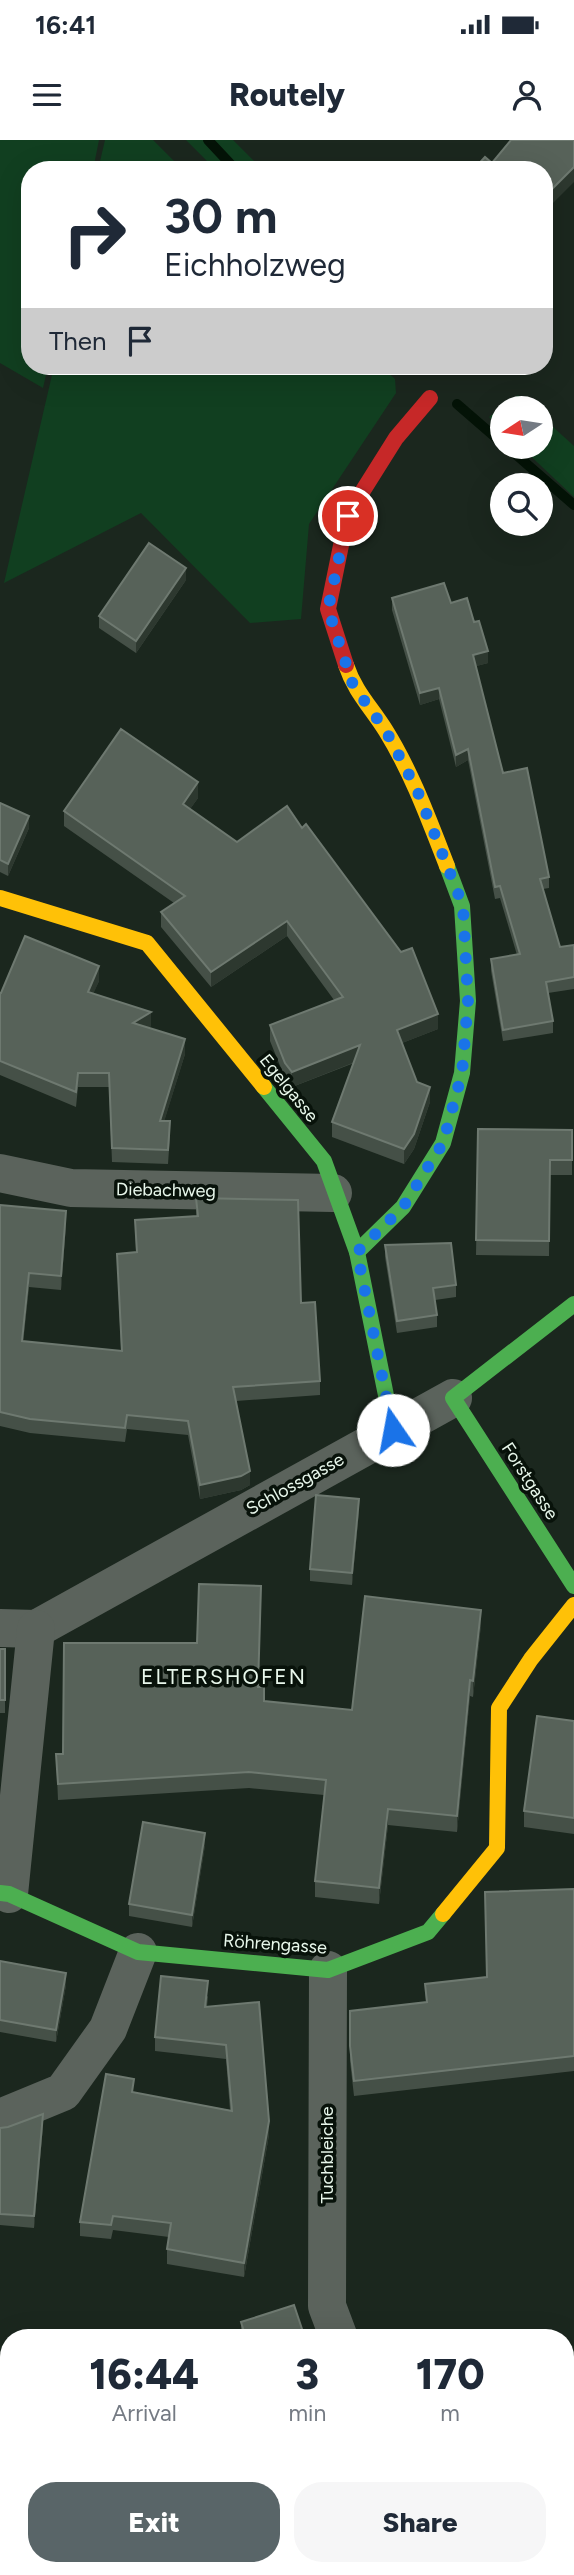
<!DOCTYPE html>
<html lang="en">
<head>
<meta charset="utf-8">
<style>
	:root { --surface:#fff; --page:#f6f6f7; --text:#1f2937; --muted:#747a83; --accent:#596568 }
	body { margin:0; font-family:Figtree,sans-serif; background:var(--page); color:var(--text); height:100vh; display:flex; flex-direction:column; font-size:26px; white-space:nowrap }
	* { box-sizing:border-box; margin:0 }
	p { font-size:23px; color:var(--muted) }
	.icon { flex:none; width:38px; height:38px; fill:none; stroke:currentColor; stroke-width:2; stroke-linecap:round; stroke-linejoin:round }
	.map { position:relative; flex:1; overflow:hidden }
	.details { position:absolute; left:0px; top:2189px; width:574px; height:247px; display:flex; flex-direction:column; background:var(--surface); border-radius:28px 28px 0 0; box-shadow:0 7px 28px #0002 }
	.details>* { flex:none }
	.banner { position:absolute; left:21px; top:21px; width:532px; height:214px; border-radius:28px; box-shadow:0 7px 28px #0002; background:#fff; color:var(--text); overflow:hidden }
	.needle { width:46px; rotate:258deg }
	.buttons { position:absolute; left:490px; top:256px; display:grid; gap:14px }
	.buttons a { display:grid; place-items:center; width:63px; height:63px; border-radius:50%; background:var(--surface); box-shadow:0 7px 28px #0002; font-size:35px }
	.pin { position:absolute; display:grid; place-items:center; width:60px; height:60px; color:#fff; margin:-30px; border:4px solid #fff; border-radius:50%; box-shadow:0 2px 7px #0007 }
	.me { position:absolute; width:77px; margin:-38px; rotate:348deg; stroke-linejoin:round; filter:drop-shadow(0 0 5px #0008) }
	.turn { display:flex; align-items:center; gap:24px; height:147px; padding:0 28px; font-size:32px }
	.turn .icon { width:91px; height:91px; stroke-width:2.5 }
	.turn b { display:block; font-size:49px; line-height:60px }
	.then { display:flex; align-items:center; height:66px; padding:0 28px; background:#0003; gap:14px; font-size:26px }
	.eta { display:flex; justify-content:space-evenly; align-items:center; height:119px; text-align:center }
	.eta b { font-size:42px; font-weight:800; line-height:49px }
	.primary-button { display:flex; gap:14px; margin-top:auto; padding:14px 28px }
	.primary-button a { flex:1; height:80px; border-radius:28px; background:var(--accent); color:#fff; font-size:28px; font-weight:800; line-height:80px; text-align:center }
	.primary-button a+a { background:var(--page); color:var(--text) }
	.status { display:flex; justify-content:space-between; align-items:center; height:49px; padding:0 35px; background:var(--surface); direction:ltr }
	.status svg { height:19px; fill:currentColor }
	header { display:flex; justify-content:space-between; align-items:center; height:91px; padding:0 28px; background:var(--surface); font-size:32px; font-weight:800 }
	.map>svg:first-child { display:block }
	.green { fill:#113f20 }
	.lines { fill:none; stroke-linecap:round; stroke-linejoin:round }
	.stream { stroke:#041307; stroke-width:10 }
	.street { stroke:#5b635c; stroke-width:38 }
	.fast { stroke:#4caf50; stroke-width:16 }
	.slow { stroke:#ffc107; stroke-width:16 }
	.jam { stroke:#c62828; stroke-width:16 }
	.wall { fill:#455047 }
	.shaded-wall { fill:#2d382f }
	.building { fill:#576259; stroke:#6e7970; stroke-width:2 }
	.route { stroke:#1a73e8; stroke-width:12; stroke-dasharray:0 21.6 }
	.labels { text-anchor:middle; stroke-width:7; stroke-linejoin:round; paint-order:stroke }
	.street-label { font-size:18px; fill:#e8f7eb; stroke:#08120a }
	.quarter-label { font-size:21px; letter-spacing:2px; fill:#e8f7eb; stroke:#08120a }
</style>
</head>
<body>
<div class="status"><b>16:41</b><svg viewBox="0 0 49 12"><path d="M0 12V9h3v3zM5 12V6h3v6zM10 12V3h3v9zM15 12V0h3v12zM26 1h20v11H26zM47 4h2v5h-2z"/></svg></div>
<header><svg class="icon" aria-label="menu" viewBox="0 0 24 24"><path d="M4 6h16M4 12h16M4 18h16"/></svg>Routely<svg class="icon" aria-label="person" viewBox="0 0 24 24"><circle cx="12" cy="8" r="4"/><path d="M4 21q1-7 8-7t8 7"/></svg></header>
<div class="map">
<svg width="574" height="2435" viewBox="0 0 574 2435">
	<rect width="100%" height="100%" fill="#1b271e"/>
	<g class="green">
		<polygon points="0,0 99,0 93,30 30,30 30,226 48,226 43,248 0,223"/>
		<polygon points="105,0 153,0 183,30 98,30"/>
		<polygon points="186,0 233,0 263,30 216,30"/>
		<polygon points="54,226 381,226 395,239 396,253 309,384 301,479 250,483 141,373 4,443"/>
		<polygon points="518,255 532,268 502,268 502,289 489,277"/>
		<polygon points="541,276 574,306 574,357 520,306 541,306"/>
	</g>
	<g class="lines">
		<g class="stream">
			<polyline points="208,0 236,30"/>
			<polyline points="457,264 502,303"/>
			<polyline points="506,306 574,365"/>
		</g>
		<g class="street">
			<polyline points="0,1033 71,1048 333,1053"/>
			<polyline points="0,1488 36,1489 453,1258"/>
			<polyline points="9,1754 36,1489"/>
			<polyline points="328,1830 327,2166 339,2198"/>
			<polyline points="0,1978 63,1952 108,1889 138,1812"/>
			<polyline points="428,2427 431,2435"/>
		</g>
		<g class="fast">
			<polyline points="264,947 324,1021 357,1112 393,1290"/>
			<polyline points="357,1112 403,1067 443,1003 462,933 468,861 462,766 447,726"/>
			<polyline points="574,1164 453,1258 574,1446"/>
			<polyline points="0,1753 9,1754 138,1812 328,1830 428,1792 443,1774"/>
		</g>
		<g class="slow">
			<path d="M346,525C355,552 371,567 386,591C412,633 429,680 447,726"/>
			<polyline points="0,758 147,803 264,947"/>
			<polyline points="443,1774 497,1708 499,1568 531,1519 574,1465"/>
		</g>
		<polyline class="jam" points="346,525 328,469 347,376 396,298 430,258"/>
	</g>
	<g class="wall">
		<polygon points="186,440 136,513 99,488 99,476"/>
		<polygon points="392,458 451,463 474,482 488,523 476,526 503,633 549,737 549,748 543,749 560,807 574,805 574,849 548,853 553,881 553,893 503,901 491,831 491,819 517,815 500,758 495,759 468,620 456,627 439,559 420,565 392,470"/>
		<polygon points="198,658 190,669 438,889 402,903 417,942 430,962 414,1009 404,1024 332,997 332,982 354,923 292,947 285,938 270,901 270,885 334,860 287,796 211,847 161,787 161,772 174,763 64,686 64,671"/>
		<polygon points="0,663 29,688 8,736 0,732"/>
		<polygon points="99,841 93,853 151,886 148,888 185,914 164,981 170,995 168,1024 112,1022 109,947 78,947 76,967 0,935 0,853"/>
		<polygon points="478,989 572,990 572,1035 550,1035 549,1116 476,1115"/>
		<polygon points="196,1058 301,1163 320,1241 320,1255 236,1261 250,1345 241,1350 200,1359 188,1295 127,1289 125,1302 30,1293 0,1286 0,1065 66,1085 61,1150 29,1147 23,1202 121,1211 117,1114 136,1112 135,1080 196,1076"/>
		<polygon points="385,1105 456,1145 456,1157 435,1160 437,1175 437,1187 397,1193 385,1117"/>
		<polygon points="359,1371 352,1445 310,1441 310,1429"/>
		<polygon points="261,1461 258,1547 264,1561 352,1570 481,1485 473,1557 470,1556 457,1692 388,1685 379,1764 315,1757 315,1741 324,1655 249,1648 58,1660 56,1614 63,1614 197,1503"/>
		<rect x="0" y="1509" width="5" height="64"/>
		<polygon points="574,1581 574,1694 524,1687 524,1671"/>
		<polygon points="205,1705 192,1787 129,1776 129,1764"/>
		<polygon points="574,1749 574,1931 354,1956 350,1921 350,1871 426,1863 425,1844 487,1837"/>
		<polygon points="0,1821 66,1845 56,1902 0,1892"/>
		<polygon points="208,1856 207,1866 269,1995 244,2137 167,2124 167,2109 169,2097 113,2090 111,2099 80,2096 80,2082 134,1953 230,1970 226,1919 155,1911 155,1897"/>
		<polygon points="43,1986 34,2088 0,2085 0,1988"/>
		<polygon points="241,2182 305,2198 242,2198 241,2194"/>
		<polygon points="284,2427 346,2427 348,2435 286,2435"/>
		<polygon points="477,2427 538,2427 541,2435 479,2435"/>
	</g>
	<g class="shaded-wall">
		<polygon points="574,27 574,42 544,72 544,57"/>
		<polygon points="186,428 186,440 136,513 136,501"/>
		<polygon points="488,511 488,523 473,527 473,515"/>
		<polygon points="439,548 439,559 420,565 420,553"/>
		<polygon points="468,609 468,620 456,627 456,615"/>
		<polygon points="198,642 198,658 183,679 183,664"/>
		<polygon points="29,676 29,688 8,736 8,724"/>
		<polygon points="287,781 287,796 211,847 211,832"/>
		<polygon points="99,826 99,841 88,866 88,852"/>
		<polygon points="151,872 151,886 133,898 133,883"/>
		<polygon points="438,874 438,889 397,905 397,890"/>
		<polygon points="185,899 185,914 160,995 160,981"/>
		<polygon points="360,905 360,920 292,947 292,932"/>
		<polygon points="430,947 430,962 414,1009 404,1024 404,1009"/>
		<polygon points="66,1071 66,1085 61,1150 61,1136"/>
		<polygon points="29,1133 29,1147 22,1215 22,1201"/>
		<polygon points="250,1331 250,1345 241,1350 200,1359 200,1345"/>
		<polygon points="359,1359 359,1371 352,1445 352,1433"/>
		<polygon points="481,1470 481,1485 473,1557 473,1541"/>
		<polygon points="470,1540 470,1556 457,1692 457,1676"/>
		<polygon points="388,1669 388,1685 379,1764 379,1748"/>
		<polygon points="205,1693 205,1705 192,1787 192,1775"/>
		<polygon points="66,1833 66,1845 56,1902 56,1890"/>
		<polygon points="43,1974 43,1986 34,2088 34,2076"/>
		<polygon points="269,1981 269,1995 244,2137 244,2123"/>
		<polygon points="265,2427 276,2427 265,2431"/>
	</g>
	<g class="building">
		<polygon points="511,0 574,0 574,27 544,57 544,30 473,30 485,17 492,23"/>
		<polygon points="149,403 186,428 136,501 99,476"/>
		<polygon points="444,443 451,463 467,458 474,482 479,481 488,511 473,515 503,633 527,628 549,737 540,739 560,807 574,805 574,837 546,842 553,881 503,890 491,819 520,814 500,746 495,747 468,609 456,615 439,548 420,553 392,458"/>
		<polygon points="121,589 198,642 183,664 237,702 287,666 302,688 306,684 401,812 412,808 438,874 397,890 417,942 430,947 414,994 404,1009 332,982 360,905 292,932 285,923 270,885 343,857 287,781 211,832 161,772 185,756 64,671"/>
		<polygon points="0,663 29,676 8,724 0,720"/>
		<polygon points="25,796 99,826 88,852 151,872 133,883 185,899 160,981 170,981 168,1010 112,1008 109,933 78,933 76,952 0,921 0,853 1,853"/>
		<polygon points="478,989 572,990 572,1020 550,1020 549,1101 476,1100"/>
		<polygon points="196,1058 298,1060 301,1163 315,1162 320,1241 233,1247 250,1331 241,1336 200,1345 188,1281 127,1275 125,1288 30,1279 0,1272 0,1065 66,1071 61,1136 29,1133 22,1201 122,1211 117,1114 137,1112 135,1080 198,1076"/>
		<polygon points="451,1103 456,1145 433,1148 437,1175 397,1181 385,1105"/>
		<polygon points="316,1355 359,1359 352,1433 310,1429"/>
		<polygon points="199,1444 261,1446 258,1547 264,1547 264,1561 352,1570 365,1456 481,1470 473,1541 470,1540 457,1676 388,1669 379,1748 315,1741 326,1640 249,1632 58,1644 56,1614 63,1614 64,1503 197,1503"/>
		<rect x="0" y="1509" width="5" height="51"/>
		<polygon points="537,1576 574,1581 574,1678 524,1671"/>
		<polygon points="143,1682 205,1693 192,1775 129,1764"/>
		<polygon points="574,1749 574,1916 354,1941 350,1906 350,1871 427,1862 425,1844 487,1837 485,1752"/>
		<polygon points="0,1821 66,1833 56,1890 0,1880"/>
		<polygon points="161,1836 208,1841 205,1867 259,1862 269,1981 244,2123 167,2109 171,2083 113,2076 111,2085 80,2082 106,1934 134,1939 132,1952 232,1971 226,1905 155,1897"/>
		<polygon points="43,1974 34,2076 0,2074 0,1988 8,1987"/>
		<polygon points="294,2165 305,2198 246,2198 241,2182"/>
		<polygon points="289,2427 346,2427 348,2435 291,2435"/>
		<polygon points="480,2427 538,2427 541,2435 482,2435"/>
	</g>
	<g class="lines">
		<polyline class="route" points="348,376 328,469 353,545 386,591 417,650 463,766 468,861 462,933 443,1003 403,1067 357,1112 393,1290"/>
	</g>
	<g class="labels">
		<g class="street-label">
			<text transform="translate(289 948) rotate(51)" y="6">Egelgasse</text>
			<text transform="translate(166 1050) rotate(1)" y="6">Diebachweg</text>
			<text transform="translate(530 1341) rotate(57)" y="6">Forstgasse</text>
			<text transform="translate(295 1344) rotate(-29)" y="6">Schlossgasse</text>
			<text transform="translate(275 1804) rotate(4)" y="6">Röhrengasse</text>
			<text transform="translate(327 2015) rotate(-90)" y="6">Tuchbleiche</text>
		</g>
		<g class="quarter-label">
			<text x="224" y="1544">ELTERSHOFEN</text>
		</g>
	</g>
</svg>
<div class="buttons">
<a><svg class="needle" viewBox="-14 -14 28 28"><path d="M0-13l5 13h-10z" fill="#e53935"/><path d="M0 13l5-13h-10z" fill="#747a83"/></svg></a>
<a><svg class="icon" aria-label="search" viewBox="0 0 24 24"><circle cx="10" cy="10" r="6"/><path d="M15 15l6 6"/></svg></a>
</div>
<div class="pin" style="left:348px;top:376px;background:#d93025"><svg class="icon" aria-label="arrive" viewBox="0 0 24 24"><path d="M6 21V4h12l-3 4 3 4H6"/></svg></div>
<svg class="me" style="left:393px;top:1290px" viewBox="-20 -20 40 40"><circle r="19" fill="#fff"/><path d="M0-13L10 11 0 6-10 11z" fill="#1a73e8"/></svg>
<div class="banner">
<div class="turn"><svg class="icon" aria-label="right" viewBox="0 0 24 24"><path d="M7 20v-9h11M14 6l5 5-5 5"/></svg><div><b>30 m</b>Eichholzweg</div></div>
<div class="then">Then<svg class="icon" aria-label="arrive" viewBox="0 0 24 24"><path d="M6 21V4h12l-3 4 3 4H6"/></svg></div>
</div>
<section class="details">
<div class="eta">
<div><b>16:44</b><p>Arrival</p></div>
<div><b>3</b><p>min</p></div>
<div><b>170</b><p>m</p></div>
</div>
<div class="primary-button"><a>Exit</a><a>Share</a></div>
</section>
</div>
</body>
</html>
